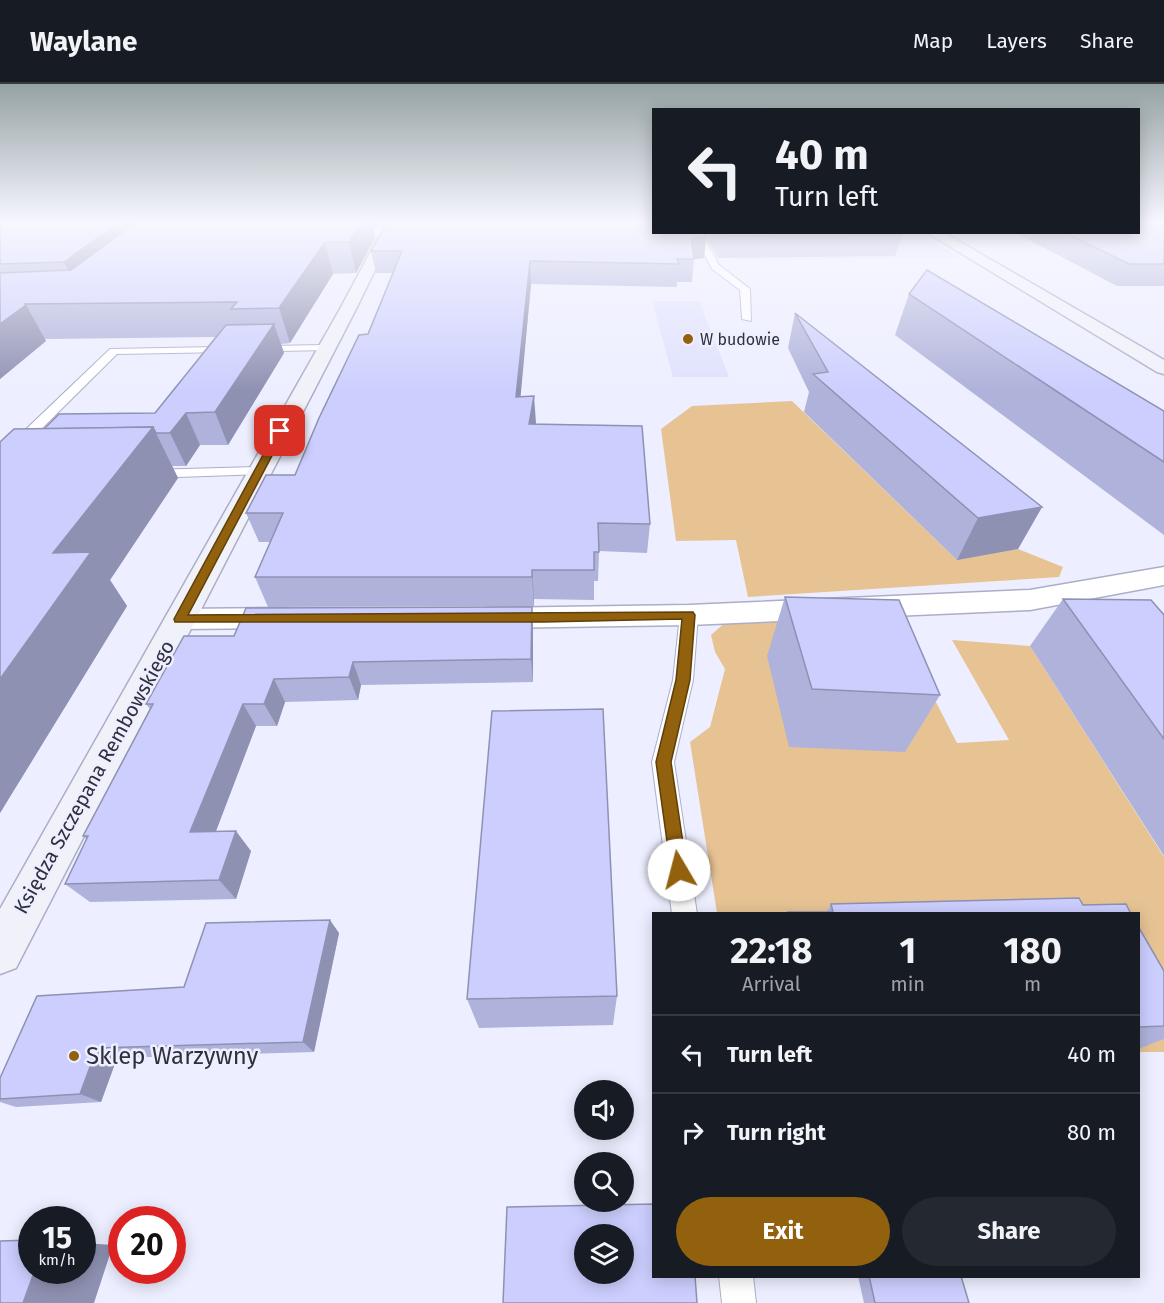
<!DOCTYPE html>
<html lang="en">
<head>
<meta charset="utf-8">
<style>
	:root { --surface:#171b24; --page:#242831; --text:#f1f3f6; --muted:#9ea1a6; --line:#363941; --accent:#91610e }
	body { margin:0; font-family:"Fira Sans",sans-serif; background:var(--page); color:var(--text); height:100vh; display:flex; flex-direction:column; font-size:22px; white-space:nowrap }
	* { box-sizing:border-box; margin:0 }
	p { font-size:20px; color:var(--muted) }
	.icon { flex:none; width:33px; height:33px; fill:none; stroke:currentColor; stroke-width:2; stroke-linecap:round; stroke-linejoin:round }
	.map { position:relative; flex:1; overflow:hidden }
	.side { position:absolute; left:652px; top:828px; width:488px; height:366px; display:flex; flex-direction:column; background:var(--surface); border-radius:0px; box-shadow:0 3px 15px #0003 }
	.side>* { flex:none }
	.hud { position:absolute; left:652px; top:24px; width:488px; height:126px; border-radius:0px; box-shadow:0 3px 15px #0003; background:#171b24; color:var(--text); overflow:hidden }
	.fabs { position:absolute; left:574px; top:996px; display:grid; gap:12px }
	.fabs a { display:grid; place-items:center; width:60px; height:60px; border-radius:50%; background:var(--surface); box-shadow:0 3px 15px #0003; font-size:30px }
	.speed { position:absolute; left:18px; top:1122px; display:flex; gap:12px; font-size:30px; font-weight:700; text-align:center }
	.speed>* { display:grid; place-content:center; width:78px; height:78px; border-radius:50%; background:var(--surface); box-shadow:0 3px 15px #0003; line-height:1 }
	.speed small { font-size:15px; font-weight:400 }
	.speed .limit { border:9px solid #d22; background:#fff; color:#111 }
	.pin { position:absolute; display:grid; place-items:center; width:51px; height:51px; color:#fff; margin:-26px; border-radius:12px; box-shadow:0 3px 9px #0006 }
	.me { position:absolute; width:66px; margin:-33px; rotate:352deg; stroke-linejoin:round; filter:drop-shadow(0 0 4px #0008) }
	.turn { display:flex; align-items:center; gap:21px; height:126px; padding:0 24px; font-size:27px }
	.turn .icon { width:78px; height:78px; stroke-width:2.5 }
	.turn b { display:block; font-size:42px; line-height:51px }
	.eta { display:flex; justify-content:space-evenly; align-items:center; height:102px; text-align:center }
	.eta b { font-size:36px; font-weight:700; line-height:42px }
	.button { display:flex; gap:12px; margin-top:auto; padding:12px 24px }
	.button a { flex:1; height:69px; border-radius:36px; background:var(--accent); color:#fff; font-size:24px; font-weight:700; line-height:69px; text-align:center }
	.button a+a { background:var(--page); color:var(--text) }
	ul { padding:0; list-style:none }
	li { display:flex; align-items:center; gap:18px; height:78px; padding:0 24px; border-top:2px solid var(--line) }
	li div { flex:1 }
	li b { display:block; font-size:22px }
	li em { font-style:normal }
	header { display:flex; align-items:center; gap:36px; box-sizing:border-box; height:84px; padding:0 30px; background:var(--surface); border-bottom:2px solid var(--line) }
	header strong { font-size:28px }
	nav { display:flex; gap:33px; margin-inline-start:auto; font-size:21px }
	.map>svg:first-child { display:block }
	.built { fill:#dfe1fd }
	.green { fill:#e7c394 }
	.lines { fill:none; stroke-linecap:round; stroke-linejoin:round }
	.lane-casing { stroke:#acaec8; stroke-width:2 }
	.street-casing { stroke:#acaec8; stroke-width:3 }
	.secondary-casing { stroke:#acaec8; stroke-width:3 }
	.lane { fill:#fff; fill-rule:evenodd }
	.street { fill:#fff; fill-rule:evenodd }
	.secondary { fill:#f1f2f9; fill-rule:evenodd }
	.wall { fill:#afb2da }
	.shaded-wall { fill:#8f91b2 }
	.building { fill:#cccffe; stroke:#8f91b2; stroke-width:1.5; fill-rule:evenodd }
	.route { fill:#91610e; stroke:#5e3f09; stroke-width:1.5 }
	.poi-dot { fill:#91610e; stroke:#edeeff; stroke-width:2 }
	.labels { text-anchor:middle; stroke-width:5; stroke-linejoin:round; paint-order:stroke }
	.far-poi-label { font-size:16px; fill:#30303b; stroke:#edeeff; text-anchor:start }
	.street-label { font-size:20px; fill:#30303b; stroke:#edeeff }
	.near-poi-label { font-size:24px; fill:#30303b; stroke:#edeeff; text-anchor:start }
</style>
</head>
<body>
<header>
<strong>Waylane</strong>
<nav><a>Map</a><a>Layers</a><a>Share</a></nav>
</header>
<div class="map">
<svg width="1164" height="1219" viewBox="0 0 1164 1219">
	<rect width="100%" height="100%" fill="#edeeff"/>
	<g class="built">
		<polygon points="917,150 959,172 957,174 737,176 717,152"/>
		<polygon points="652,217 699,217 729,293 673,293"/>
	</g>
	<g class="green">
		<polygon points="792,317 956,475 1018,465 1063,483 1059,493 748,513 736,456 676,457 661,345 692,322"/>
		<polygon points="797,533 898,544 957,659 1009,656 952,556 1030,562 1164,773 1164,968 1139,968 1138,830 717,829 690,658 710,643 725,585 715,568 711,551 729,535"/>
	</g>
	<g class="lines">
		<g class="lane-casing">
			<g id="lane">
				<polygon points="693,148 701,148 719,181 750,205 751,237 742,235 740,206 712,185"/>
				<polygon points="325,261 330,264 329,266 117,270 5,381 0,382 0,370 110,265"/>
				<polygon points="259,383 266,387 264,390 149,394 142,390 149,386"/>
				<polygon points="689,525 695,527 698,531 693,596 674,678 697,830 672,830 652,678 673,596 680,531 683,527"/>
				<polygon points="719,1192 753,1192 756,1219 722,1219"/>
			</g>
		</g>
		<g class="street-casing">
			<g id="street">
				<polygon points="329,144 427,144 434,148 427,152 324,151 322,148 324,145"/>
				<polygon points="1164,483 1164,501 1030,526 689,541 487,544 476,541 472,534 476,527 487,524 689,521 1030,506"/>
				<polygon points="286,524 297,527 301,534 297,541 286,544 180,545 169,542 165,535 169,528 180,525"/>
			</g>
		</g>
		<g class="secondary-casing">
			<g id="secondary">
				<polygon points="387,137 399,137 356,225 16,884 0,890 0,825 340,225"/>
				<polygon points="926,148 943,148 1164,276 1164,290 1157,288"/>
			</g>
		</g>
		<use href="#lane" class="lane"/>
		<use href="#street" class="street"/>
		<use href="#secondary" class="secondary"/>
	</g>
	<g class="wall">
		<polygon points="0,137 386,137 382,142 373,142 375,154 356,189 333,190 290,259 281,260 284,269 228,361 200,361 186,382 172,382 178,394 110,496 127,522 0,729 44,345 155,329 215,253 45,255 46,257 0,295"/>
		<polygon points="1164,137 1164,202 1117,202 1014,148 1138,148"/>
		<polygon points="654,148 898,148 902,151 895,172 718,174 706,153 704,174 694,175 692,198 677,198 677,203 531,200 520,313 536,341 650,440 647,469 599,467 598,497 594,497 594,516 534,515 534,522 268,523 255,493 270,458 259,458 246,429 295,391 368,250 393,189 376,189 371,167"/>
		<polygon points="909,210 1164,327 1164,451 895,251"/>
		<polygon points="795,229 1042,423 1018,465 957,476 804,328 809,308 788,264"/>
		<polygon points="785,513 940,611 905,668 789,663 767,572"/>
		<polygon points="1063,515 1164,531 1164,772 1030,562"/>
		<polygon points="532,523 533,546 533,598 361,601 358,616 285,618 277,642 256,642 216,747 251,767 236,815 90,818 65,800 87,756 83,752 150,625 146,620 234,552"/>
		<polygon points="831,820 1083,821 1131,830 787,830 788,828 827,828"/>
		<polygon points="1138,842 1164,887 1164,955 1138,965"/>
		<polygon points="339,849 314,968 117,974 101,1018 16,1023 0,1018 0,994 184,903"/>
		<polygon points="617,912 613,941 479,944 467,915"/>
		<polygon points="858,1192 961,1192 969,1219 864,1219"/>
	</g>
	<g class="shaded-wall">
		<polygon points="121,137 140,137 81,211 64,178"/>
		<polygon points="362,137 372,137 375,154 356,189 349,158"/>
		<polygon points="381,137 386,137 382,142"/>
		<polygon points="706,152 704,174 694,175 691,155"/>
		<polygon points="325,158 333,190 290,259 279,224"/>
		<polygon points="530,177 531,200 518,340 516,313"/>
		<polygon points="26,221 46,257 0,295 0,240"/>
		<polygon points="274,240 284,269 228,361 215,328"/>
		<polygon points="534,312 536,339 531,368 529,340"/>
		<polygon points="186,329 200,361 186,382 170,349"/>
		<polygon points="153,343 178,394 110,496 127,522 0,729 0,595 53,469"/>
		<polygon points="1042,423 1018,465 957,476 978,434"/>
		<polygon points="532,486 534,515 534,522 532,493"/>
		<polygon points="532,523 533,546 533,598 531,575"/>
		<polygon points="353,578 361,601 358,616 349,593"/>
		<polygon points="274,595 285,618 277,642 264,620"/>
		<polygon points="243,620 256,642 208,768 190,748"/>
		<polygon points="236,747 251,767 236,815 219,796"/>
		<polygon points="330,836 339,849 314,968 303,958"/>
		<polygon points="97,964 117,974 101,1018 80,1010"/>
		<polygon points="82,1159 113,1161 94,1219 23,1219 35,1186 82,1186"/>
	</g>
	<g class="building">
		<polygon points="0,137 121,137 64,178 0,180"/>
		<polygon points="138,137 362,137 349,158 325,158 279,224 231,225 237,218 25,220 26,221 0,240 0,189 71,186"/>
		<polygon points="388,137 654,137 654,148 704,148 706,152 691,155 694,175 677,175 679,180 530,177 516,313 534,312 529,340 642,342 650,440 598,439 599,468 594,468 594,486 532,486 532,493 255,493 283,429 246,429 266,391 295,391 319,334 359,251 368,250 402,167 371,167"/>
		<polygon points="1138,137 1164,137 1164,180 1129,180 1064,148 1138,148"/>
		<polygon points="718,148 898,148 902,151 720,152"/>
		<polygon points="927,186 1164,327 1164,378 909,210"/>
		<polygon points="795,229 1042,423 978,434 813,290 828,288"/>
		<polygon points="274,240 215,328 186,329 170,349 156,349 153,343 44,345 59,330 155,329 226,241"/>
		<polygon points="153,343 53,469 91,468 0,595 0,358 14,345"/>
		<polygon points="785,513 899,516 940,611 812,605"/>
		<polygon points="1063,515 1151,516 1164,531 1164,655"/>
		<polygon points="532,523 531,575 353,578 349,593 274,595 264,620 243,620 190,748 236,747 219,796 65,800 88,752 83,752 153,620 146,620 184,552 234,552 246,524"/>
		<polygon points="603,625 617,912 467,915 492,627"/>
		<polygon points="1079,814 1083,821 1126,820 1131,830 789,830 788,828 833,828 831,820"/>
		<polygon points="330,836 303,958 97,964 80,1010 0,1015 0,994 37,912 184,903 206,839"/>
		<polygon points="1138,842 1164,887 1164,942 1138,943"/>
		<path d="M654,1120V1192H695L697,1219H503L507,1123ZM585,1150H624V1190H585Z"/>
		<polygon points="32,1156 32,1186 35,1186 23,1219 0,1219 0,1157"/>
		<polygon points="869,1192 961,1192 969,1219 875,1219"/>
	</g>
	<linearGradient id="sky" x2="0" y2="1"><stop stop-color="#95a2a4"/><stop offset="0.45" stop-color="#f7f7ff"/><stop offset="1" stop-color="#f7f7ff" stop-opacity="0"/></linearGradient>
	<rect width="1164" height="307" fill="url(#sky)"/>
	<polygon class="route" points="280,344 285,347 188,531 693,528 695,531 690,596 671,678 687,786 685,792 679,794 673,792 671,786 656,678 676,596 682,535 543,538 175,538 174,535 276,347"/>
	<g class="poi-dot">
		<circle cx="688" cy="255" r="6"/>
		<circle cx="74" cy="972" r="6"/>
	</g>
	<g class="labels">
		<g class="far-poi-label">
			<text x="700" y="261">W budowie</text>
		</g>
		<g class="street-label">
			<text transform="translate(94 693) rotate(-61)" y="7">Księdza Szczepana Rembowskiego</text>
		</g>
		<g class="near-poi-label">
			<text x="86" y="980">Sklep Warzywny</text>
		</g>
	</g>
</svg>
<div class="fabs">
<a><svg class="icon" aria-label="sound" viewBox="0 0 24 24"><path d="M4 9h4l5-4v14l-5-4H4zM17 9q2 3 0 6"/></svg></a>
<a><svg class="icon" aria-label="search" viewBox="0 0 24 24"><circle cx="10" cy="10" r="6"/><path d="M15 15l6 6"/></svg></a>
<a><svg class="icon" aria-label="layers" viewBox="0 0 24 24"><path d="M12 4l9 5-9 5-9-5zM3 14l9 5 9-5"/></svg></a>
</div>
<div class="speed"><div>15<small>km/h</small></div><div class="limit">20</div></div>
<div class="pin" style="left:280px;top:347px;background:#d93025"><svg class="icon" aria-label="arrive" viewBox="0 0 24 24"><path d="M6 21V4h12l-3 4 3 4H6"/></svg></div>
<svg class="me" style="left:679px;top:786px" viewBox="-20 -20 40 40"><circle r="19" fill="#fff"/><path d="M0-13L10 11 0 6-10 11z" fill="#91610e"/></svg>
<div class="hud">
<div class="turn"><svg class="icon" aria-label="left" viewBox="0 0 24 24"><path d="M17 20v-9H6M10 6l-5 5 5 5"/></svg><div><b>40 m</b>Turn left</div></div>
</div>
<section class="side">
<div class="eta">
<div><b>22:18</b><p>Arrival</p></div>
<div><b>1</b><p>min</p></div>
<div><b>180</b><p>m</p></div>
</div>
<ul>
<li><svg class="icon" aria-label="left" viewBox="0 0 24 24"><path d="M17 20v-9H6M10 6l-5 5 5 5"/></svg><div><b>Turn left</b></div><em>40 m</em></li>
<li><svg class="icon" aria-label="right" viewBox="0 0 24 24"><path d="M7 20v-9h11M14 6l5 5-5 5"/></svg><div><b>Turn right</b></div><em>80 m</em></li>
</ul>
<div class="button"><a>Exit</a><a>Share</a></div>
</section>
</div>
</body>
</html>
